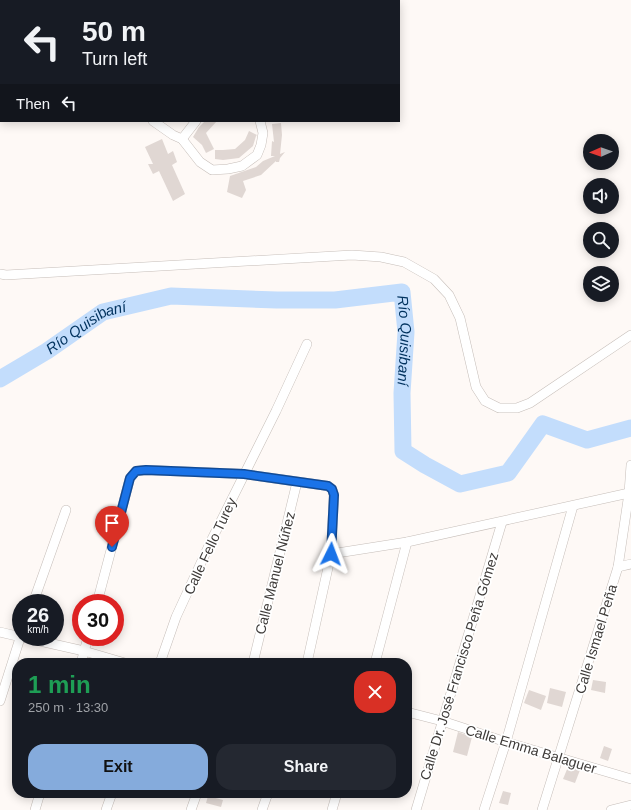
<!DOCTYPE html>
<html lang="en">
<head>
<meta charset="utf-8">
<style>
	:root { --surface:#171b24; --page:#242831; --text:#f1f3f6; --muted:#9ea1a6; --accent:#85abdc }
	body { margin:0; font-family:Arial,sans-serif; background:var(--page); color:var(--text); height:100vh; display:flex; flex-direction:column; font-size:15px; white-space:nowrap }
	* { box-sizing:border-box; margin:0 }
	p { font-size:13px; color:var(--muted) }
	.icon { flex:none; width:22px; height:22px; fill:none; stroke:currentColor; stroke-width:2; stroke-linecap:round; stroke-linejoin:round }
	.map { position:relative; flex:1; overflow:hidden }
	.drawer { position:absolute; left:12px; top:658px; width:400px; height:140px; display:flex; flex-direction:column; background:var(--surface); border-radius:16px; box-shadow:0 2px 10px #0003 }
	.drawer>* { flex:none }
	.guide { position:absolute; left:0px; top:0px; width:400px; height:122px; box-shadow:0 2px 10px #0003; background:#171b24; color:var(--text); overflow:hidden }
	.needle { width:26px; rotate:268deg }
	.controls { position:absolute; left:583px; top:134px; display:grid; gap:8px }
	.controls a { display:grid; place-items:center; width:36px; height:36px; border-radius:50%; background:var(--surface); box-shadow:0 2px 10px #0003; font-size:20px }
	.speed { position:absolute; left:12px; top:594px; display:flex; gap:8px; font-size:20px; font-weight:700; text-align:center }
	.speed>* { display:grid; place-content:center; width:52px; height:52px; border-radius:50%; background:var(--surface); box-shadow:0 2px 10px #0003; line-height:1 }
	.speed small { font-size:10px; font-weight:400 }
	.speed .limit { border:6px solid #d22; background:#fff; color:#111 }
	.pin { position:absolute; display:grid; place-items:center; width:34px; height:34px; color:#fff; margin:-41px -17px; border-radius:50% 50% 50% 0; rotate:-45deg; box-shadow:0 0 4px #0007 }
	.pin .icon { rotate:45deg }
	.me { position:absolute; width:44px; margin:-22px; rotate:3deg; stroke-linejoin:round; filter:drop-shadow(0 0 3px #0008) }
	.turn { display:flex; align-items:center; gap:14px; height:84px; padding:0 16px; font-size:18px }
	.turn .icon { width:52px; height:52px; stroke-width:2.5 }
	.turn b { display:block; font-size:28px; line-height:34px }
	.then { display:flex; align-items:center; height:38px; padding:0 16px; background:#0003; gap:8px; font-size:15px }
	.round { display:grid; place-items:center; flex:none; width:42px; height:42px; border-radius:16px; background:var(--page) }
	.headline { display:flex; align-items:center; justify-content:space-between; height:68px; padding:0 16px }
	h1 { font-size:24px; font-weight:800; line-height:30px; color:#1e9e55 }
	.primary-button { display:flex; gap:8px; margin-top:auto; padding:8px 16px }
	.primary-button a { flex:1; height:46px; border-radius:16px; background:var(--accent); color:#111; font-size:16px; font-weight:800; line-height:46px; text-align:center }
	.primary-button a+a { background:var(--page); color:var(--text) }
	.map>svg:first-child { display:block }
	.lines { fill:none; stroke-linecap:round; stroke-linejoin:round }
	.river { stroke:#c3ddfc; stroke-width:17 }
	.building { fill:#e0d7d3 }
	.street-casing { stroke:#c6beb9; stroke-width:10 }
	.street { stroke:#fff; stroke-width:9 }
	.route-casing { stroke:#114b97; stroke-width:10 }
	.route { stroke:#1a73e8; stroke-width:7 }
	.labels { text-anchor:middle; stroke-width:3.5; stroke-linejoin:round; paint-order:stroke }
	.street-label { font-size:14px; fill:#3e3b39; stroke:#fff }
	.water-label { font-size:15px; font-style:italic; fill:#01325e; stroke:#fff }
</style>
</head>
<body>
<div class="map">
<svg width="631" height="810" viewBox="0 0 631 810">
	<rect width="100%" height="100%" fill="#fef9f6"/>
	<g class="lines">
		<path class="river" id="s1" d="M0,379L47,351L103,312L171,296L277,300H335L402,292L406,332L402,393L403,451L425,465L460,484L508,473L543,424L587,440L631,428"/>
	</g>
	<g class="building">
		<polygon points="205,121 217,121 206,133 214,149 206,153 202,145 193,137 199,127"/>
		<polygon points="281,123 282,135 280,154 285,152 280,158 279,162 276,162 276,161 261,175 243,181 246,190 242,198 227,192 230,176 256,167 263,161 275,156 271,156 272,141 274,142 272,124"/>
		<polygon points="249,131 257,135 256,136 253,146 239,158 223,160 215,159 215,150 223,150 235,149 245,140"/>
		<polygon points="162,139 168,154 173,151 177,162 172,165 185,194 173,201 159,171 153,174 148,164 153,164 145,147"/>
		<polygon points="593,680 606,682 605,693 591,690"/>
		<polygon points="550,688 566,692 562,707 547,703"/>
		<polygon points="529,690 546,696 541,710 524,703"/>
		<polygon points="458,732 472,737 467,756 453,752"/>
		<polygon points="604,746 612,749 608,761 600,758"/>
		<polygon points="568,767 580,770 575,783 563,779"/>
		<polygon points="503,791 511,793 508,805 499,803"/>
		<polygon points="208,796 223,800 221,807 206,803"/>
	</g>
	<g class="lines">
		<g class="street-casing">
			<g id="street">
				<polyline points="296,0 296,1"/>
				<polyline points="200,1 202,0"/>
				<polyline points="262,1 264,0"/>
				<polyline points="0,98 1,97"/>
				<polyline points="153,121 173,135 182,139 200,162 212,170 228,169 242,166 257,155 261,145 263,133 260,121"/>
				<polyline points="182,139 196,121"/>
				<polyline points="0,274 6,275 352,255 381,257 404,262 434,279 449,295 460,318 476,387 485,401 499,408 517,408 530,403 631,335"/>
				<polyline points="331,554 407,542 629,493"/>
				<polyline points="618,567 631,564"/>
				<polyline points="33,603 66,510"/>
				<polyline points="97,603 130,478 136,471 146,470 244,474 328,486 332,489 334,495 331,554 307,663"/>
				<polyline points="0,632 21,637"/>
				<polyline points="22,637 84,651 125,663"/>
				<polyline points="81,663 88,637"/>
				<polyline points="160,663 176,617 212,539 276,411 307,344"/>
				<polyline points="253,663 297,482"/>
				<polyline points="375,663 407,542"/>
				<polyline points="0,701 21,635"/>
				<polyline points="407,712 442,721 506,742 631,779"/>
				<polyline points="35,810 40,793"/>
				<polyline points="106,810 112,793"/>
				<polyline points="191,810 197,793"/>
				<polyline points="262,810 268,793"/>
				<polyline points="332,810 337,793"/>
				<polyline points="416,810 502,522"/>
				<polyline points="484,810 506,742 573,506"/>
				<polyline points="542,810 618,567 629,493 631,465"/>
				<polyline points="611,810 631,805"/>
			</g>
		</g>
		<use href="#street" class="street"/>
	</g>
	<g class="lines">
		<g class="route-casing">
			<polyline id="route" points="112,547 130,478 136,471 146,470 244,474 328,486 332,489 334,495 331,554"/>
		</g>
		<use href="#route" class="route"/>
	</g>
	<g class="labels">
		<g class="street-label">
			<text transform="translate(210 546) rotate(-65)" y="5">Calle Fello Turey</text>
			<text transform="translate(275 573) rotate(-76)" y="5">Calle Manuel Núñez</text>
			<text transform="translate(596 639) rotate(-73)" y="5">Calle Ismael Peña</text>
			<text transform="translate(459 666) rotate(-73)" y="5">Calle Dr. José Francisco Peña Gómez</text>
			<text transform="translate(531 749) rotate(17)" y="5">Calle Emma Balaguer</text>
		</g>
		<g class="water-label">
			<text dy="5" stroke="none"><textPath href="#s1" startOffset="101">Río Quisibaní</textPath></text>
			<text dy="5" stroke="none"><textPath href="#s1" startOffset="473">Río Quisibaní</textPath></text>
		</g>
	</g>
</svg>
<div class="controls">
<a><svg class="needle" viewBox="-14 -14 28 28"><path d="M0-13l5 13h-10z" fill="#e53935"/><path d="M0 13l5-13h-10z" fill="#9ea1a6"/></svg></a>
<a><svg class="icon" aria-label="sound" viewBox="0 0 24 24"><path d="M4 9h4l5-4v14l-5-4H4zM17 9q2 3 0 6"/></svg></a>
<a><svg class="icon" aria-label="search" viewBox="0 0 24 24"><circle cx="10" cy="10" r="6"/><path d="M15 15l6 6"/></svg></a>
<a><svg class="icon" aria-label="layers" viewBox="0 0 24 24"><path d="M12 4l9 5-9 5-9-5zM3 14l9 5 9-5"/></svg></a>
</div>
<div class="speed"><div>26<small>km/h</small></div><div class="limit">30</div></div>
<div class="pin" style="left:112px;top:547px;background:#d93025"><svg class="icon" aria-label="arrive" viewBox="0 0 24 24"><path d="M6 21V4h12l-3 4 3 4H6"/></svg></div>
<svg class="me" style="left:331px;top:554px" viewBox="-20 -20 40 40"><path d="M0-17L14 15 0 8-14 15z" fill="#1a73e8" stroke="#fff" stroke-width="4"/></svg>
<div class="guide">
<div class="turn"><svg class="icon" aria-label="left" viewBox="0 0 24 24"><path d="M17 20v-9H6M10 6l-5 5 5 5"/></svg><div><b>50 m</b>Turn left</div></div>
<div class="then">Then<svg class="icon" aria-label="left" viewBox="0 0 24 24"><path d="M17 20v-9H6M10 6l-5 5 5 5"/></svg></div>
</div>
<section class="drawer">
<div class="headline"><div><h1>1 min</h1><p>250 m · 13:30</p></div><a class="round" style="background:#d93025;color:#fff"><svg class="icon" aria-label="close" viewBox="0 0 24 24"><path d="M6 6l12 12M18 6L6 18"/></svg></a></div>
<div class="primary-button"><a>Exit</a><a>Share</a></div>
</section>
</div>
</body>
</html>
